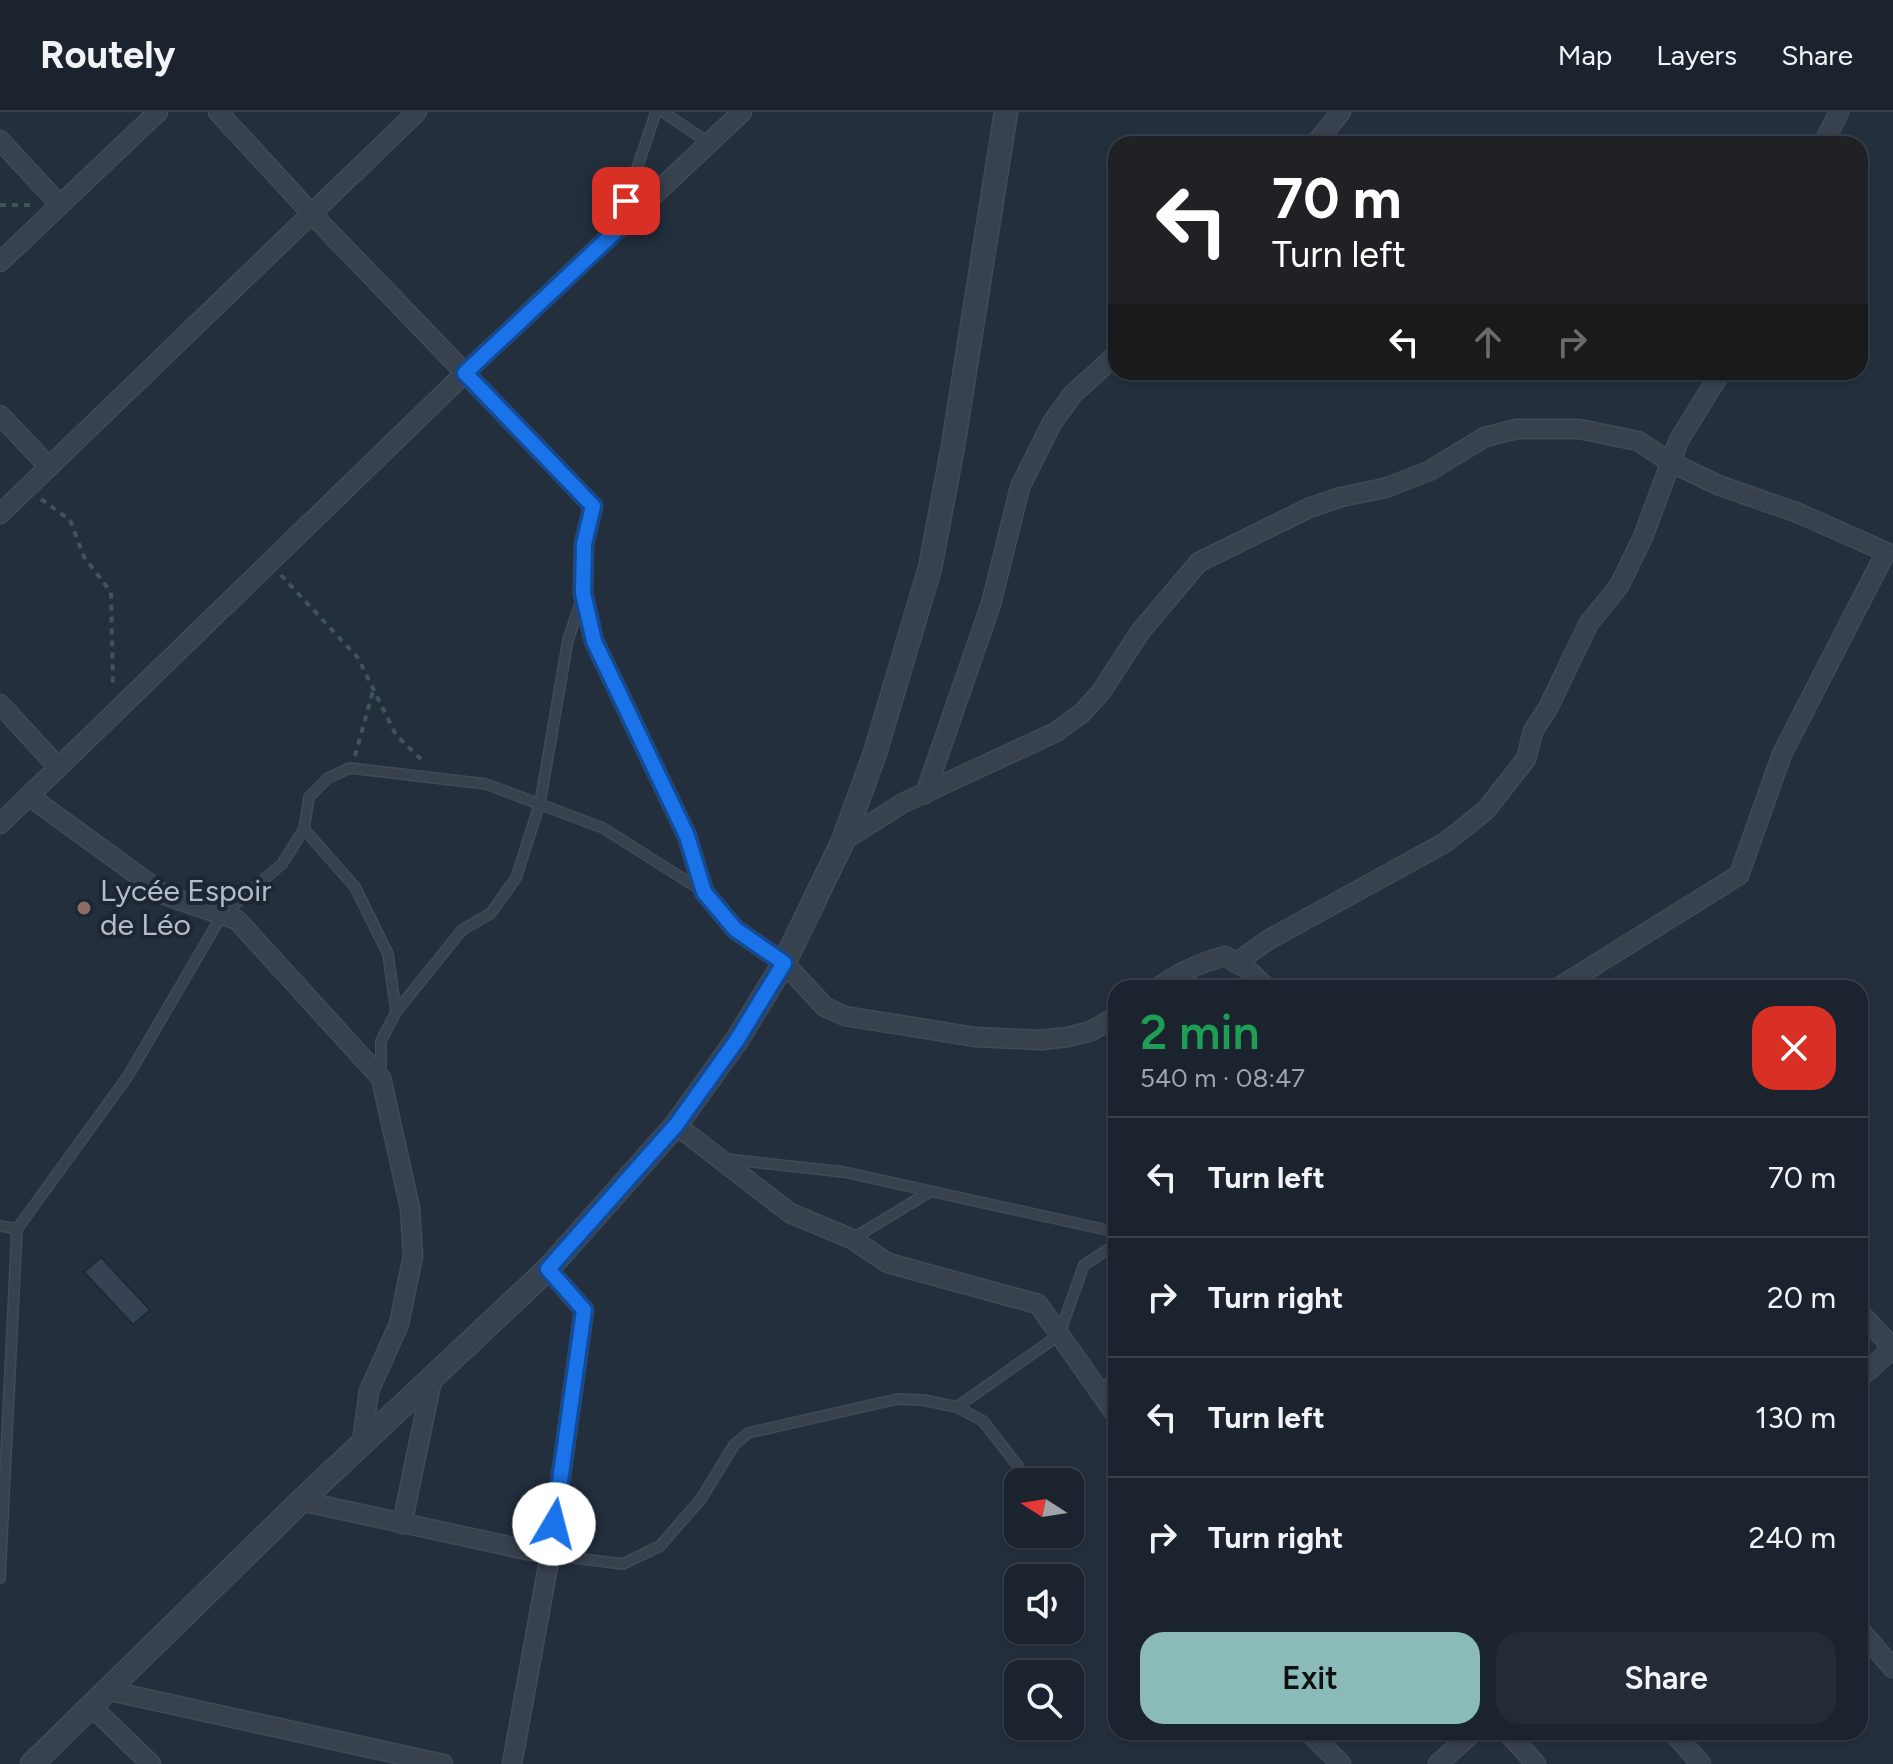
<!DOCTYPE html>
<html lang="en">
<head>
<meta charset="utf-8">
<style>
	:root { --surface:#1b232e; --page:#242b36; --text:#f1f3f6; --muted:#a0a4aa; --line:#39404a; --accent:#8bbbb9 }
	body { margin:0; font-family:Figtree,sans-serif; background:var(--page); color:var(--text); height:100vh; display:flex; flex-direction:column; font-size:30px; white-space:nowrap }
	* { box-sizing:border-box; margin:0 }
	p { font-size:26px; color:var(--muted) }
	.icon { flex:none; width:44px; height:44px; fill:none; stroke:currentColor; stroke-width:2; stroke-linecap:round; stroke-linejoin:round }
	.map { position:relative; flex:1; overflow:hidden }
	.sheet { position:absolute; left:1108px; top:868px; width:760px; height:760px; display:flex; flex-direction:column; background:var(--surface); border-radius:24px; box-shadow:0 2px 6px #0004,0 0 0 2px var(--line) }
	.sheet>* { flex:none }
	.hud { position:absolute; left:1108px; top:24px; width:760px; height:244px; border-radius:24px; box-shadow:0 2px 6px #0004,0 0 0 2px var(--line); background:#202124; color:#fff; overflow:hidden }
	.needle { width:52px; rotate:282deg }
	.tools { position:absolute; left:1004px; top:1356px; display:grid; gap:16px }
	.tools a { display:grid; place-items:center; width:80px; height:80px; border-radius:16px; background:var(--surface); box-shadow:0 2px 6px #0004,0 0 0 2px var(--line); font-size:40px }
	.pin { position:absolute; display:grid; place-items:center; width:68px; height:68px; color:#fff; margin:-34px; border-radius:16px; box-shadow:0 4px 12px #0006 }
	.me { position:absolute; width:88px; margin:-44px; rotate:8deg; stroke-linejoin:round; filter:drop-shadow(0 0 6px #0008) }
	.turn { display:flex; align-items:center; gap:28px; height:168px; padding:0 32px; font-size:36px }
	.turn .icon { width:104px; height:104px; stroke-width:2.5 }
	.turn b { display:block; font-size:56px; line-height:68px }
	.lanes { display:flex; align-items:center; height:76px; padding:0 32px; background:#0003; justify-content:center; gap:40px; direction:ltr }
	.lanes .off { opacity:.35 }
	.round { display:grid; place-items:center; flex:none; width:84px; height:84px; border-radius:24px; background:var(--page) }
	.head { display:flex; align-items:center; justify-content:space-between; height:136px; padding:0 32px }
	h1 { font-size:48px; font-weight:600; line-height:60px; color:#1e9e55 }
	.action { display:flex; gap:16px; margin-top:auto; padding:16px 32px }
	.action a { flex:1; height:92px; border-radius:24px; background:var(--accent); color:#111; font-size:32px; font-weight:600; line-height:92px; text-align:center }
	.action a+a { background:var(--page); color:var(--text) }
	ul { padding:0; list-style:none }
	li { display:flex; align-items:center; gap:24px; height:120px; padding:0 32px; border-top:2px solid var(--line) }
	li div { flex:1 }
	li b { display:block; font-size:30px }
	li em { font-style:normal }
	header { display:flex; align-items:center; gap:48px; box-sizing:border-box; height:112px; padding:0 40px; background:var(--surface); border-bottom:2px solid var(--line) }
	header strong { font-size:38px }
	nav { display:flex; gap:44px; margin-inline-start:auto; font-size:28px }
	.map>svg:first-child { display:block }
	.building { fill:#364354; stroke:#1f2835; stroke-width:2 }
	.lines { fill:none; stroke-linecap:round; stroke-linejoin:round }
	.service-casing { stroke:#414a57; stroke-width:12 }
	.minor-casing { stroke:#414a57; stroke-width:21 }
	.tertiary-casing { stroke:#414a57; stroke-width:25 }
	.path { stroke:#3f5557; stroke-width:4; stroke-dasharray:6 6; stroke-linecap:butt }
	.service { stroke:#38414e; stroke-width:9 }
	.minor { stroke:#38414e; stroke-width:18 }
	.tertiary { stroke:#38414e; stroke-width:22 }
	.route-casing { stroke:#114b97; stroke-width:20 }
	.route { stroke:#1a73e8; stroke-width:14 }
	.education-dot { fill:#8d6e63; stroke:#1d2633; stroke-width:3 }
	.labels { text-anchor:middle; stroke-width:8; stroke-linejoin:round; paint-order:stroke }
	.poi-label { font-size:30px; fill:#b4bcc9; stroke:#1d2633; text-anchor:start }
</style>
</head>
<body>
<header>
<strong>Routely</strong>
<nav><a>Map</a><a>Layers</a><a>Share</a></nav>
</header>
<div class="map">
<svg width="1893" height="1652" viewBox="0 0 1893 1652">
	<rect width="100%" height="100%" fill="#242f3e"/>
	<polygon class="building" points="101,1145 150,1198 133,1213 84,1160"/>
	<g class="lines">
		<g class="service-casing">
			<g id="service">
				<polyline points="663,0 709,31"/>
				<polyline points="618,112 656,0"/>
				<polyline points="304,717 355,775 388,842 396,900"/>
				<polyline points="381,963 381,929 396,900 462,818 491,801 516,766 540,691 568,528 581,489"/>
				<polyline points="726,1047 844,1060 1116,1120"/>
				<polyline points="0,1114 17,1117"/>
				<polyline points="852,1127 931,1079"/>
				<polyline points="1099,1279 1116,1265"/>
				<polyline points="957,1295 1059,1223 1084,1153 1116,1132"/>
				<polyline points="550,1443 623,1452 660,1434 701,1387 734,1333 748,1321 897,1287 923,1288 957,1295 983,1309 1018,1354"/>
				<polyline points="0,1466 17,1117 128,964 222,803 282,752 304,717 309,685 328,666 350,656 486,672 603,716 701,778"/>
			</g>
		</g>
		<g class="minor-casing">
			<g id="minor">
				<polyline points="218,0 311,101 593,394 584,432 583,481 594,529 687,724 704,780 735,817 784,851 825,895 845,904 975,925 1041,928 1068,925 1091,919 1116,905"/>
				<polyline points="0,28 60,93"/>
				<polyline points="1315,32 1341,0"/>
				<polyline points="1823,32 1839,0"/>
				<polyline points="0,150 158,0"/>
				<polyline points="0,303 49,355"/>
				<polyline points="0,402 417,0"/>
				<polyline points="0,592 58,655"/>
				<polyline points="925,682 991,492 1020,375 1052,311 1073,282 1116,243"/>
				<polyline points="29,684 165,783 237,808 381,966 410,1096 413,1144 399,1212 369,1279 362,1331"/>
				<polyline points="0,712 465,261 742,0"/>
				<polyline points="843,729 903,691 1056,620 1082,601 1101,580 1140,520 1199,450 1309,396 1341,385 1385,376 1429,359 1485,325 1517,317 1579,317 1638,329 1670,350 1718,373 1798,401 1886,440 1782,642 1739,763 1558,876"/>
				<polyline points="1236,851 1268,828 1446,730 1486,698 1526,647 1533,619 1548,596 1589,511 1619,474 1643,425 1679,328 1721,260"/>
				<path d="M1158,876C1178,860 1200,851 1225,844L1247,857L1267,876"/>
				<polyline points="676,1013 790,1101 852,1127 888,1151 1038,1192 1116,1303"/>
				<polyline points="1860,1201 1893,1236"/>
				<polyline points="1860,1266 1893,1236"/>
				<polyline points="301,1389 550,1443"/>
				<polyline points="402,1412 433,1263"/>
				<polyline points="1860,1518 1893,1556"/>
				<polyline points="106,1578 443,1652"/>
				<polyline points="91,1594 151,1652"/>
				<polyline points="1309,1620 1341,1652"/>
				<polyline points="1507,1620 1536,1652"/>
				<polyline points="1673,1620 1701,1652"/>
				<polyline points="512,1652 550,1443 584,1198 548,1157"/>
				<polyline points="1438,1652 1473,1620"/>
			</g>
		</g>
		<g class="tertiary-casing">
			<polyline id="tertiary" points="32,1652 301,1389 548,1157 676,1013 737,928 784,851 843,729 875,641 930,456 953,334 1006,0"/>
		</g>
		<g class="path">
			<polyline points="0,93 34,93"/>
			<polyline points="41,387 70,408 84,445 111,480 113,575"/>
			<polyline points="281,463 358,546 396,623 425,651"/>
			<polyline points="355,644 373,579"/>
		</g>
		<use href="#service" class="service"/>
		<use href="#minor" class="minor"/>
		<use href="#tertiary" class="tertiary"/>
	</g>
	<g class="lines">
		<g class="route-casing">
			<polyline id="route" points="554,1412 584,1198 548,1157 676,1013 737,928 784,851 735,817 704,780 687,724 594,529 583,481 584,432 593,394 465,261 616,119 626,89"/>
		</g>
		<use href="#route" class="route"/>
	</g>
	<circle class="education-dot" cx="84" cy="796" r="8"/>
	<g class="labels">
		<g class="poi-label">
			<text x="100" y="789">Lycée Espoir<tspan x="100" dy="34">de Léo</tspan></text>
		</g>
	</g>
</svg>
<div class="tools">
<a><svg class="needle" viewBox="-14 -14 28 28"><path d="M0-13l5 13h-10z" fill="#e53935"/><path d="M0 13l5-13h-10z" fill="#a0a4aa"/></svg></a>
<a><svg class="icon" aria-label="sound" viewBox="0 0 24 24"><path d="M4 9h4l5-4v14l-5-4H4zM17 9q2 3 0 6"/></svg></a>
<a><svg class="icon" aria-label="search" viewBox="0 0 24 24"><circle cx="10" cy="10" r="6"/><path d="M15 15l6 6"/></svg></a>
</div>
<div class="pin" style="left:626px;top:89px;background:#d93025"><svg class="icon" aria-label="arrive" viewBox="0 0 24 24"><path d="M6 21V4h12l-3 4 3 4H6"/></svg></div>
<svg class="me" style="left:554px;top:1412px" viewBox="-20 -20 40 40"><circle r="19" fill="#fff"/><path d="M0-13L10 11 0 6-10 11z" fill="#1a73e8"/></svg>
<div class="hud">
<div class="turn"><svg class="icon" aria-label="left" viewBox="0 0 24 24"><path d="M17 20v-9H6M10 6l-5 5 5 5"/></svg><div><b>70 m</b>Turn left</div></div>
<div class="lanes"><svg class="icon" aria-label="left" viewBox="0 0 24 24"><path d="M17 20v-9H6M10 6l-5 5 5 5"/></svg><svg class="icon off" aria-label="ahead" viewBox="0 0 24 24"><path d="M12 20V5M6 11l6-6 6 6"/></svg><svg class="icon off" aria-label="right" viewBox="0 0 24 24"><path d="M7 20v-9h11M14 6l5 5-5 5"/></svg></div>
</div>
<section class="sheet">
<div class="head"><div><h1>2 min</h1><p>540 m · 08:47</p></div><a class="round" style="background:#d93025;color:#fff"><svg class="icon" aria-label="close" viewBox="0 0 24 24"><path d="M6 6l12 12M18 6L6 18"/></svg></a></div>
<ul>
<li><svg class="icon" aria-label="left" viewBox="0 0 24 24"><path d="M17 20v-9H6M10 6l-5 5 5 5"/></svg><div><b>Turn left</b></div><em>70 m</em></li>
<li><svg class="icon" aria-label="right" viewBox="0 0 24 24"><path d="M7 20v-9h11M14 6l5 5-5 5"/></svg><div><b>Turn right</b></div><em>20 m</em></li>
<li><svg class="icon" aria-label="left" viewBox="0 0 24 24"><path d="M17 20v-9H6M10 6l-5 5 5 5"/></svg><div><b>Turn left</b></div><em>130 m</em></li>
<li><svg class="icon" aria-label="right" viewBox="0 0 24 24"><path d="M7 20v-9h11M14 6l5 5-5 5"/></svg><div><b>Turn right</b></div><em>240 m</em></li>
</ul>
<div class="action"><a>Exit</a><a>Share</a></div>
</section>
</div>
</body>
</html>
